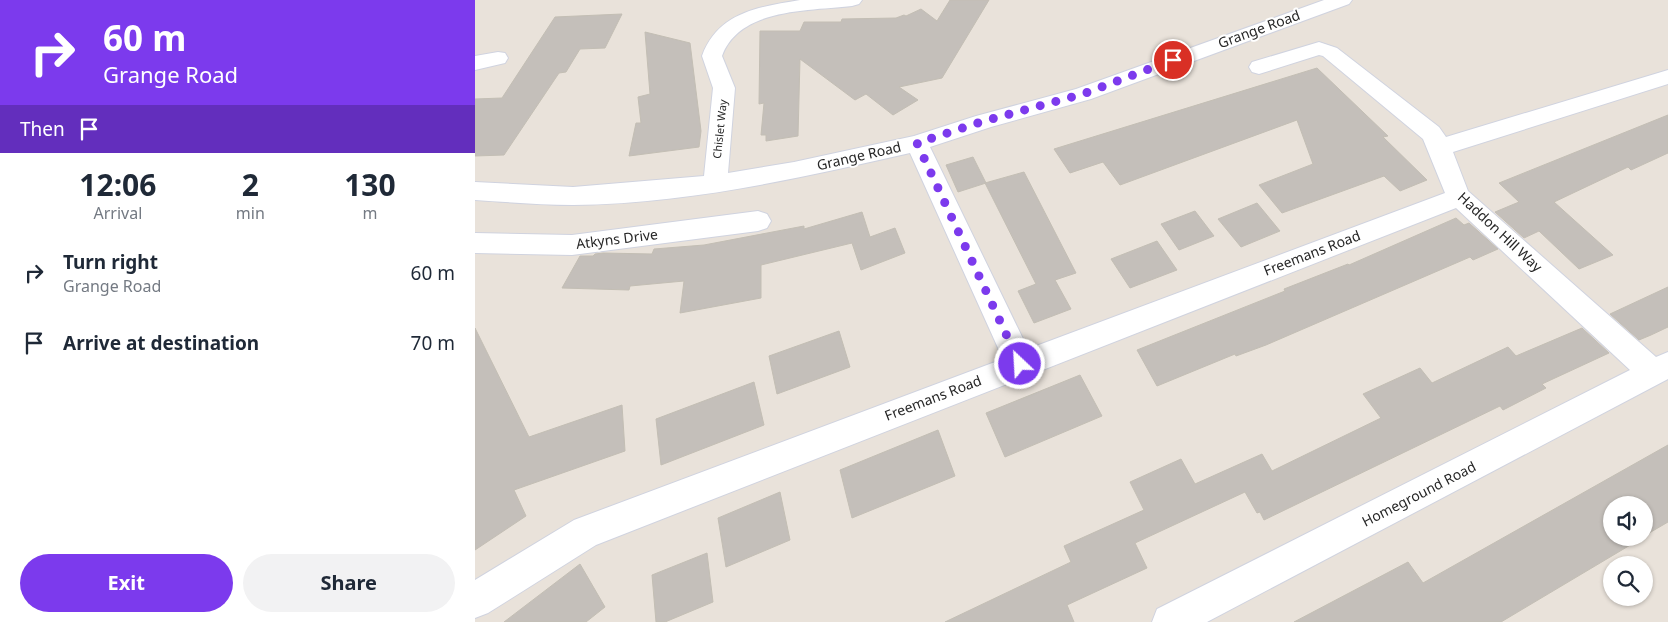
<!DOCTYPE html>
<html lang="en">
<head>
<meta charset="utf-8">
<style>
	:root { --surface:#fff; --page:#f2f2f3; --text:#1f2937; --muted:#747a83; --accent:#7c3aed }
	body { margin:0; font-family:"Noto Sans",sans-serif; background:var(--page); color:var(--text); height:100vh; display:flex; flex-direction:column; font-size:19px; white-space:nowrap }
	* { box-sizing:border-box; margin:0 }
	p { font-size:16px; color:var(--muted) }
	.icon { flex:none; width:28px; height:28px; fill:none; stroke:currentColor; stroke-width:2; stroke-linecap:round; stroke-linejoin:round }
	.map { position:relative; flex:1; overflow:hidden }
	.side { display:flex; flex-direction:column; background:var(--surface); width:475px }
	.side>* { flex:none }
	.top-card { background:#7c3aed; color:#fff; overflow:hidden }
	.tools { position:absolute; left:1128px; top:496px; display:grid; gap:10px }
	.tools a { display:grid; place-items:center; width:50px; height:50px; border-radius:50%; background:var(--surface); box-shadow:0 1px 4px #0004; font-size:25px }
	.pin { position:absolute; display:grid; place-items:center; width:42px; height:42px; color:#fff; margin:-21px; border:2px solid #fff; border-radius:50%; box-shadow:0 1px 5px #0007 }
	.me { position:absolute; width:55px; margin:-28px; rotate:335deg; stroke-linejoin:round; filter:drop-shadow(0 0 4px #0008) }
	.turn { display:flex; align-items:center; gap:18px; height:105px; padding:0 20px; font-size:22px }
	.turn .icon { width:65px; height:65px; stroke-width:2.5 }
	.turn b { display:block; font-size:35px; line-height:42px }
	.then { display:flex; align-items:center; height:48px; padding:0 20px; background:#0003; gap:10px; font-size:19px }
	.eta { display:flex; justify-content:space-evenly; align-items:center; height:85px; text-align:center }
	.eta b { font-size:30px; font-weight:700; line-height:35px }
	.primary-button { display:flex; gap:10px; margin-top:auto; padding:10px 20px }
	.primary-button a { flex:1; height:58px; border-radius:30px; background:var(--accent); color:#fff; font-size:20px; font-weight:700; line-height:58px; text-align:center }
	.primary-button a+a { background:var(--page); color:var(--text) }
	ul { padding:0; list-style:none }
	li { display:flex; align-items:center; gap:15px; height:70px; padding:0 20px }
	li div { flex:1 }
	li b { display:block; font-size:19px }
	li em { font-style:normal }
	main { display:flex; flex:1; min-height:0 }
	.map>svg:first-child { display:block }
	.building { fill:#c4bfba; stroke:#c3beb4 }
	.lines { fill:none; stroke-linecap:round; stroke-linejoin:round }
	.street-casing { stroke:#d0d3df; stroke-width:2 }
	.street { fill:#fff; fill-rule:evenodd }
	.route { stroke:#7c3aed; stroke-width:9; stroke-dasharray:0 16.2 }
	.labels { text-anchor:middle; stroke-width:4; stroke-linejoin:round; paint-order:stroke }
	.far-street-label { font-size:11px; fill:#272727; stroke:#fff }
	.street-label { font-size:14px; fill:#272727; stroke:#fff }
</style>
</head>
<body>
<main>
<section class="side">
<div class="top-card">
<div class="turn"><svg class="icon" aria-label="right" viewBox="0 0 24 24"><path d="M7 20v-9h11M14 6l5 5-5 5"/></svg><div><b>60 m</b>Grange Road</div></div>
<div class="then">Then<svg class="icon" aria-label="arrive" viewBox="0 0 24 24"><path d="M6 21V4h12l-3 4 3 4H6"/></svg></div>
</div>
<div class="eta">
<div><b>12:06</b><p>Arrival</p></div>
<div><b>2</b><p>min</p></div>
<div><b>130</b><p>m</p></div>
</div>
<ul>
<li><svg class="icon" aria-label="right" viewBox="0 0 24 24"><path d="M7 20v-9h11M14 6l5 5-5 5"/></svg><div><b>Turn right</b><p>Grange Road</p></div><em>60 m</em></li>
<li><svg class="icon" aria-label="arrive" viewBox="0 0 24 24"><path d="M6 21V4h12l-3 4 3 4H6"/></svg><div><b>Arrive at destination</b></div><em>70 m</em></li>
</ul>
<div class="primary-button"><a>Exit</a><a>Share</a></div>
</section>
<div class="map">
<svg width="1193" height="622" viewBox="0 0 1193 622">
	<rect width="100%" height="100%" fill="#e9e2da"/>
	<g class="building">
		<polygon points="475,0 514,0 467,78 424,87 443,100 418,115 391,94 380,100 325,59 323,136 291,141 291,135 286,135 289,103 284,104 285,31 325,31 329,22 366,22 367,19 421,18 429,15 431,16 446,9 462,21"/>
		<polygon points="147,14 130,48 105,49 91,72 84,73 29,155 0,156 0,99 27,98 80,17"/>
		<polygon points="170,32 215,43 226,131 224,147 154,156 161,123 166,123 163,97 175,94"/>
		<polygon points="842,68 913,136 908,137 952,180 925,191 909,176 807,213 784,185 838,164 822,120 645,185 628,162 595,173 579,149"/>
		<polygon points="1193,115 1193,153 1156,170 1153,167 1079,202 1138,255 1104,269 1064,231 1049,238 1020,212 1044,202 1024,183"/>
		<polygon points="498,157 511,183 483,192 471,165"/>
		<polygon points="549,172 601,273 580,280 596,309 559,323 543,291 561,284 510,183"/>
		<polygon points="782,203 805,231 766,247 743,219"/>
		<polygon points="720,211 739,236 704,250 686,224"/>
		<polygon points="387,212 395,237 420,228 430,253 386,270 377,243 286,265 286,298 205,313 209,281 155,286 154,290 87,288 105,256 118,256 120,254 128,253 177,254 179,249 229,245 329,226 329,229"/>
		<polygon points="981,218 989,225 994,223 1023,249 998,260 995,257 791,345 761,356 760,354 682,386 662,350 810,291 809,289 873,264 874,265"/>
		<polygon points="682,241 702,270 655,288 636,259"/>
		<polygon points="1193,287 1193,327 1176,335 1164,340 1135,314"/>
		<polygon points="0,328 54,437 147,405 150,451 39,490 51,516 0,550"/>
		<polygon points="1107,328 1134,353 1067,384 1071,388 1028,410 1025,406 789,520 785,512 782,513 770,492 660,543 672,568 592,605 599,622 470,622 596,562 589,546 669,510 655,482 706,459 720,484 787,454 797,471 906,418 888,394 945,368 957,383 1033,347 1041,356"/>
		<polygon points="364,331 375,367 302,394 294,356"/>
		<polygon points="605,375 627,416 530,457 511,413"/>
		<polygon points="279,382 289,425 186,465 181,419"/>
		<polygon points="463,430 480,476 377,518 365,470"/>
		<polygon points="1193,445 1193,522 1169,536 1169,505 1136,505 1136,538 1167,538 1026,622 819,622 933,562 948,583"/>
		<polygon points="305,492 315,540 251,567 243,518"/>
		<polygon points="232,553 238,602 190,622 181,622 177,575"/>
		<polygon points="105,564 130,607 111,622 29,622"/>
	</g>
	<g class="lines">
		<g class="street-casing">
			<g id="street">
				<path d="M325,0H387L384,4L377,6C334,11 264,8 247,56L260,88L253,173L319,162L439,136L501,116L601,89L849,0H877L874,4L616,99L516,127L455,147L553,349L970,193L948,139L848,56L844,55L784,74L777,72L774,67L777,62L844,42L862,48L964,127L971,137L1193,70V84L978,152L993,191L1181,357L1193,352V379L732,622H677L682,609L1155,370L981,208L121,545L13,613L0,618V580L99,520L528,359L435,153C325,178 212,204 98,205C66,205 33,202 0,200V182L98,187L229,176L238,88L227,56C243,12 284,7 325,0Z"/>
				<polygon points="23,52 30,53 33,58 30,63 0,70 0,56"/>
				<polygon points="283,211 292,214 296,221 292,228 283,231 97,255 0,253 0,233 97,235"/>
			</g>
		</g>
		<use href="#street" class="street"/>
	</g>
	<g class="lines">
		<polyline class="route" points="545,364 442,143 509,121 608,94 698,60"/>
	</g>
	<g class="labels">
		<g class="far-street-label">
			<text transform="translate(245 129) rotate(-84)" y="4">Chislet Way</text>
		</g>
		<g class="street-label">
			<text transform="translate(784 29) rotate(-20)" y="5">Grange Road</text>
			<text transform="translate(384 156) rotate(-13)" y="5">Grange Road</text>
			<text transform="translate(1025 232) rotate(43)" y="5">Haddon Hill Way</text>
			<text transform="translate(142 239) rotate(-7)" y="5">Atkyns Drive</text>
			<text transform="translate(837 253) rotate(-21)" y="5">Freemans Road</text>
			<text transform="translate(458 398) rotate(-21)" y="5">Freemans Road</text>
			<text transform="translate(944 494) rotate(-27)" y="5">Homeground Road</text>
		</g>
	</g>
</svg>
<div class="tools">
<a><svg class="icon" aria-label="sound" viewBox="0 0 24 24"><path d="M4 9h4l5-4v14l-5-4H4zM17 9q2 3 0 6"/></svg></a>
<a><svg class="icon" aria-label="search" viewBox="0 0 24 24"><circle cx="10" cy="10" r="6"/><path d="M15 15l6 6"/></svg></a>
</div>
<div class="pin" style="left:698px;top:60px;background:#d93025"><svg class="icon" aria-label="arrive" viewBox="0 0 24 24"><path d="M6 21V4h12l-3 4 3 4H6"/></svg></div>
<svg class="me" style="left:545px;top:364px" viewBox="-20 -20 40 40"><circle r="17" fill="#7c3aed" stroke="#fff" stroke-width="3"/><path d="M0-11L8 9 0 5-8 9z" fill="#fff"/></svg>
</div>
</main>
</body>
</html>
